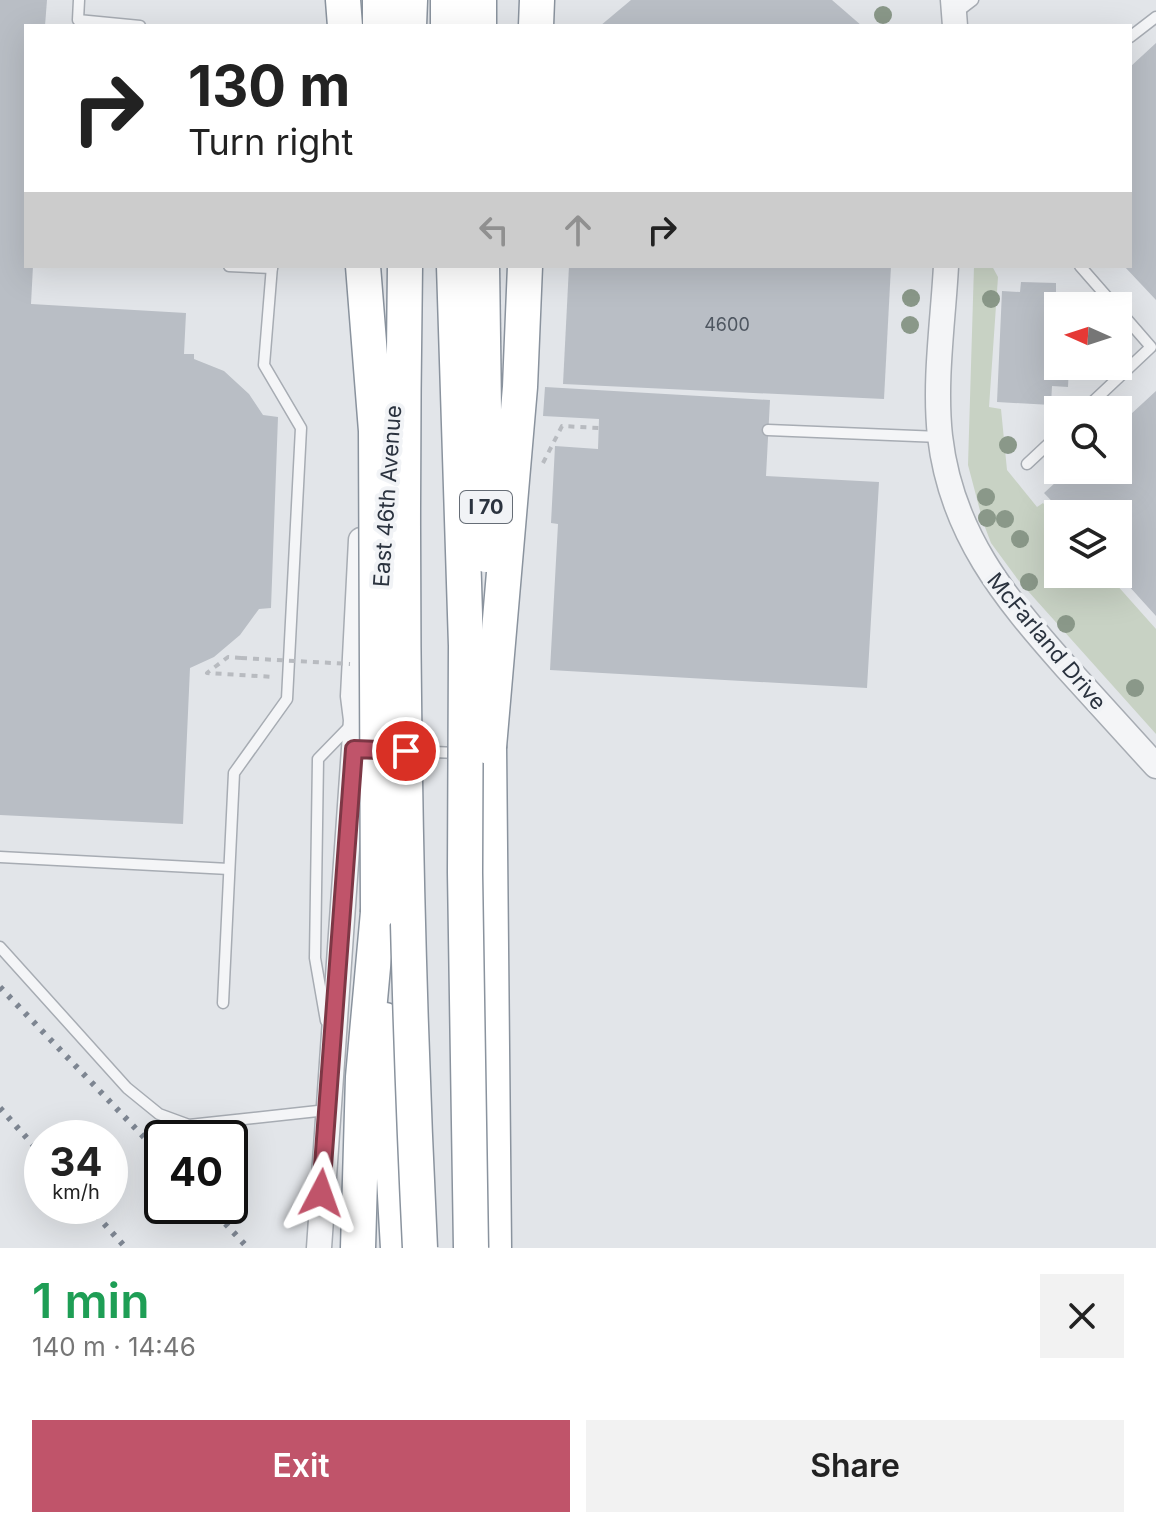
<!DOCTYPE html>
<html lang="en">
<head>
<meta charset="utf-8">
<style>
	:root { --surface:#fff; --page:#f2f2f2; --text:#222; --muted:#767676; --accent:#c0546a }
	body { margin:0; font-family:Inter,sans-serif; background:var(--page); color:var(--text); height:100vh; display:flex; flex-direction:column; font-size:30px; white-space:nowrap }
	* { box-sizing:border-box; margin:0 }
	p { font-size:26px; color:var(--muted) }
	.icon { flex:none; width:44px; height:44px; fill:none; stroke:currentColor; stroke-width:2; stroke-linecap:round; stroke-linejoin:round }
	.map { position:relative; height:1248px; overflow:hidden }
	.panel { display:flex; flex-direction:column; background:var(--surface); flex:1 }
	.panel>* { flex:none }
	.top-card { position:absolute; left:24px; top:24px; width:1108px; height:244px; border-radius:0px; box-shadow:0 8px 32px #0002; background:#fff; color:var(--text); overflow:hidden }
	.needle { width:52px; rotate:273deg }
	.buttons { position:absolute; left:1044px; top:292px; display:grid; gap:16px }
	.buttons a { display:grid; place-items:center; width:88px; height:88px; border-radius:0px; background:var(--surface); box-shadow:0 8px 32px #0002; font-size:40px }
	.speed { position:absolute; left:24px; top:1120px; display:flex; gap:16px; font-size:40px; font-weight:700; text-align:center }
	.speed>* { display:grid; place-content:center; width:104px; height:104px; border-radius:50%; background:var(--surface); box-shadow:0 8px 32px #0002; line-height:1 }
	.speed small { font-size:20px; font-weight:400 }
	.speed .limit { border:4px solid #111; border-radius:12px; background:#fff; color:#111 }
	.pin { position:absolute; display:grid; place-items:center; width:68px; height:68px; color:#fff; margin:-34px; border:4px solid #fff; border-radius:50%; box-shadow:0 2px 8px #0007 }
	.me { position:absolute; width:88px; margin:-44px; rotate:4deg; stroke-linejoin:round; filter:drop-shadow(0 0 6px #0008) }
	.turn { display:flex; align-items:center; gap:28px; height:168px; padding:0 32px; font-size:36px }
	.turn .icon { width:104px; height:104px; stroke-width:2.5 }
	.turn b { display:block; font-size:56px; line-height:68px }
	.lanes { display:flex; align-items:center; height:76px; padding:0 32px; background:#0003; justify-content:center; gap:40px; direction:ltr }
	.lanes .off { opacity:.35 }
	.round { display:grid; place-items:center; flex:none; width:84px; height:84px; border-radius:0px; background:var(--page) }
	.overview { display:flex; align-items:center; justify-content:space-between; height:136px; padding:0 32px }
	h1 { font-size:48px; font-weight:600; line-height:60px; color:#1e9e55 }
	.cta { display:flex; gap:16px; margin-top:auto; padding:16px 32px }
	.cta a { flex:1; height:92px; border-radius:0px; background:var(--accent); color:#fff; font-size:32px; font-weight:600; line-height:92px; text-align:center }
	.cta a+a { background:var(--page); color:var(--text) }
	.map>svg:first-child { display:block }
	.green { fill:#c8d2c4 }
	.building { fill:#b9bec5 }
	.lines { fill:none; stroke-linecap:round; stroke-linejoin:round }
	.service-casing { stroke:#a7acb3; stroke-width:13 }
	.tertiary-casing { stroke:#a7acb3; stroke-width:27 }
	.motorway-casing { stroke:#8a939e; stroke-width:37 }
	.path { stroke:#b8bbc0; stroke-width:4; stroke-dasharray:6 6; stroke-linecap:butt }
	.service { stroke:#f4f5f7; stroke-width:10 }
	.tertiary { stroke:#f4f5f7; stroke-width:24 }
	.motorway { stroke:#fff; stroke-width:34 }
	.rail { stroke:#7d8591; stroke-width:6; stroke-dasharray:4 8; stroke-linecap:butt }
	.motorway-bridge-casing { stroke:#8a939e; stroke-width:37; stroke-linecap:butt }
	.path-bridge { stroke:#b8bbc0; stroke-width:4; stroke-dasharray:6 6; stroke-linecap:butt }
	.motorway-bridge { stroke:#fff; stroke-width:34 }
	.tree { fill:#8a9889 }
	.route-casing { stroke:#7d3745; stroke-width:20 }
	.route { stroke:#c0546a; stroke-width:14 }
	.labels { text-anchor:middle; stroke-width:8; stroke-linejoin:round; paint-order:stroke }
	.number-label { font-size:18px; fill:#4e5660 }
	.shield { fill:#f1f3f6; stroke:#666d76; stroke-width:2 }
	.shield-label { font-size:20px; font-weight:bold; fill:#2b333f }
	.street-label { font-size:22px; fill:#2b333f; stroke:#f1f3f6 }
</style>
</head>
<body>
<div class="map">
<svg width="1156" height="1248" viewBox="0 0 1156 1248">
	<rect width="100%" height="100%" fill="#e2e5e9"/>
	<polygon class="green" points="974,266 992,266 998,277 989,407 1001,409 1007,470 1037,507 1043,503 1058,519 1058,574 1107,574 1156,629 1156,734 1019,581 991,543 983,522 968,465"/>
	<g class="building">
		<polygon points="0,0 47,0 45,26 26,26 26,266 33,266 31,304 186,313 184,354 194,354 194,359 224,371 249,394 263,415 278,417 271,608 259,609 240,635 214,657 190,668 183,824 0,815"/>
		<polygon points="631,0 832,0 862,26 600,26"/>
		<polygon points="1156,43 1156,300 1124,266 1130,266 1130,67"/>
		<polygon points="569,266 891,266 884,399 563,384"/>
		<polygon points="1021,282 1056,283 1056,302 1071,303 1071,306 1058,306 1058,366 1069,366 1068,387 1052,386 1051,405 997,402 1002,291 1020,292"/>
		<polygon points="545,387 770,400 766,476 879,482 867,688 550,670 558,524 551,523 555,446 598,449 599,419 543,416"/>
		<polygon points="1156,391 1156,616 1118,574 1118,514 1064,514 1044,493 1069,470 1118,470 1118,426"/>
	</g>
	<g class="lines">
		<g class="service-casing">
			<g id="service">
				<polyline points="79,0 78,20 140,26"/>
				<polyline points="956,13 973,0"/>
				<polyline points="1130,37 1156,17"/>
				<polyline points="229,266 272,268"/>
				<polyline points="1080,266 1115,306"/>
				<polyline points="1084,410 1151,347 1118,309"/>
				<polyline points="768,430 940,437"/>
				<polyline points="1027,464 1058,435"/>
				<polyline points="408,751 458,753"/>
				<polyline points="0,857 229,869"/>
				<polyline points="0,947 127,1088 159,1114 189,1125 327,1110"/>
				<polyline points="223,1003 234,773 287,699 301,428 264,365 272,266"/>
				<polyline points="326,1021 315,958 318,759 352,724"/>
			</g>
		</g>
		<g class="tertiary-casing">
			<g id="tertiary">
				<polyline points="953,0 955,26"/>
				<path d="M946,266C943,322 934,381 940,436C951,533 1004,597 1066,667C1096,700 1126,733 1156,766"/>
				<polyline points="319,1248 356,720 353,696 361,540"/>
			</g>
		</g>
		<g class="motorway-casing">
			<g id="motorway">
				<polyline points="343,0 345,26"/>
				<polyline points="448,0 448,26"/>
				<polyline points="479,0 479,26"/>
				<polyline points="380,26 380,0"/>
				<polyline points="409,26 410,0"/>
				<polyline points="536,26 537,0"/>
				<polyline points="489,747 494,1248"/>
				<polyline points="385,1020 398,1248"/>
				<polyline points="358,1248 363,1077 378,912"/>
			</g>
		</g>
		<polyline class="path" points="241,658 228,657 207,673 274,677"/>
		<use href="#service" class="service"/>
		<use href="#tertiary" class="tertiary"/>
		<use href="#motorway" class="motorway"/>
		<g class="rail">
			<polyline points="0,987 162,1156"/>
			<polyline points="0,1108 42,1155"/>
			<polyline points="88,1206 126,1248"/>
			<polyline points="209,1206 248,1248"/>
		</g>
		<g class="motorway-bridge-casing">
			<g id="motorway-bridge">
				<polyline points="363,266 376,431 378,912"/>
				<path d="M405,266C400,593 404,921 420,1248"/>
				<polyline points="454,266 466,646 465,873 471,1248"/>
				<polyline points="482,266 486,555"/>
				<polyline points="489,747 520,387 525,266"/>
			</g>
		</g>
		<g class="path-bridge">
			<polyline points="543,463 562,426 599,428"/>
			<polyline points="241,658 350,664"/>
		</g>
		<use href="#motorway-bridge" class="motorway-bridge"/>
	</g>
	<g class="tree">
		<circle cx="883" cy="15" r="9"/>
		<circle cx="911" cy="298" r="9"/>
		<circle cx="991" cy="299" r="9"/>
		<circle cx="910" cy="325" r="9"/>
		<circle cx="1008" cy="445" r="9"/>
		<circle cx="986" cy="497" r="9"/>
		<circle cx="987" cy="518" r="9"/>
		<circle cx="1005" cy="519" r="9"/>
		<circle cx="1020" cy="539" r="9"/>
		<circle cx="1029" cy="582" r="9"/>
		<circle cx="1066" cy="624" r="9"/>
		<circle cx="1135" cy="688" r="9"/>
	</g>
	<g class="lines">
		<g class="route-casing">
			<polyline id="route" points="321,1193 354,749 406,751"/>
		</g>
		<use href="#route" class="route"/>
	</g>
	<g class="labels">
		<g class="number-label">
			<text x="727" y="331">4600</text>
		</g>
		<rect class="shield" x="460" y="491" width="52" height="32" rx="6"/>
		<g class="shield-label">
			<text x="486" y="514">I 70</text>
		</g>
		<g class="street-label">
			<text transform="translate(387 496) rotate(-86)" y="8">East 46th Avenue</text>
			<text transform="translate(1047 641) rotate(50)" y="8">McFarland Drive</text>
		</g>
	</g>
</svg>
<div class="buttons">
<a><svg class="needle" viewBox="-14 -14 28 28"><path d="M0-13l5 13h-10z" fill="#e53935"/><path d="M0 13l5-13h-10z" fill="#767676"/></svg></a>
<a><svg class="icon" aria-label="search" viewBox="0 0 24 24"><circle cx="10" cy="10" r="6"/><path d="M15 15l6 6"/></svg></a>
<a><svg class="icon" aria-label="layers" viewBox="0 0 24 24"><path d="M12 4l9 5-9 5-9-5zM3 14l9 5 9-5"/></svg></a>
</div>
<div class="speed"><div>34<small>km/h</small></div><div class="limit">40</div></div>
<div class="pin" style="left:406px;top:751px;background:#d93025"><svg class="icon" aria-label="arrive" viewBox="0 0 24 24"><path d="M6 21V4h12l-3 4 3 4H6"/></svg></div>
<svg class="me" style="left:321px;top:1193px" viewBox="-20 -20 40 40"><path d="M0-17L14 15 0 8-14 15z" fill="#c0546a" stroke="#fff" stroke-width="4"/></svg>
<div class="top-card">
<div class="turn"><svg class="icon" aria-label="right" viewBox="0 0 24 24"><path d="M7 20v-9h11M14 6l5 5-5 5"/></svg><div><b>130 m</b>Turn right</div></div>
<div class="lanes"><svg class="icon off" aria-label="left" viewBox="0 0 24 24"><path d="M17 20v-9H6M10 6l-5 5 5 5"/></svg><svg class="icon off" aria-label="ahead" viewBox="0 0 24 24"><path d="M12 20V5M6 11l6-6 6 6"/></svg><svg class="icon" aria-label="right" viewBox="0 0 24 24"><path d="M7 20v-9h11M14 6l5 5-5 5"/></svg></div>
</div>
</div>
<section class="panel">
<div class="overview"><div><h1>1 min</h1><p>140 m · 14:46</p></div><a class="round"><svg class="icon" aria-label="close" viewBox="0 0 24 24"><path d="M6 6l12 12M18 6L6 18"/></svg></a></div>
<div class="cta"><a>Exit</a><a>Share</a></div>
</section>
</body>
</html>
